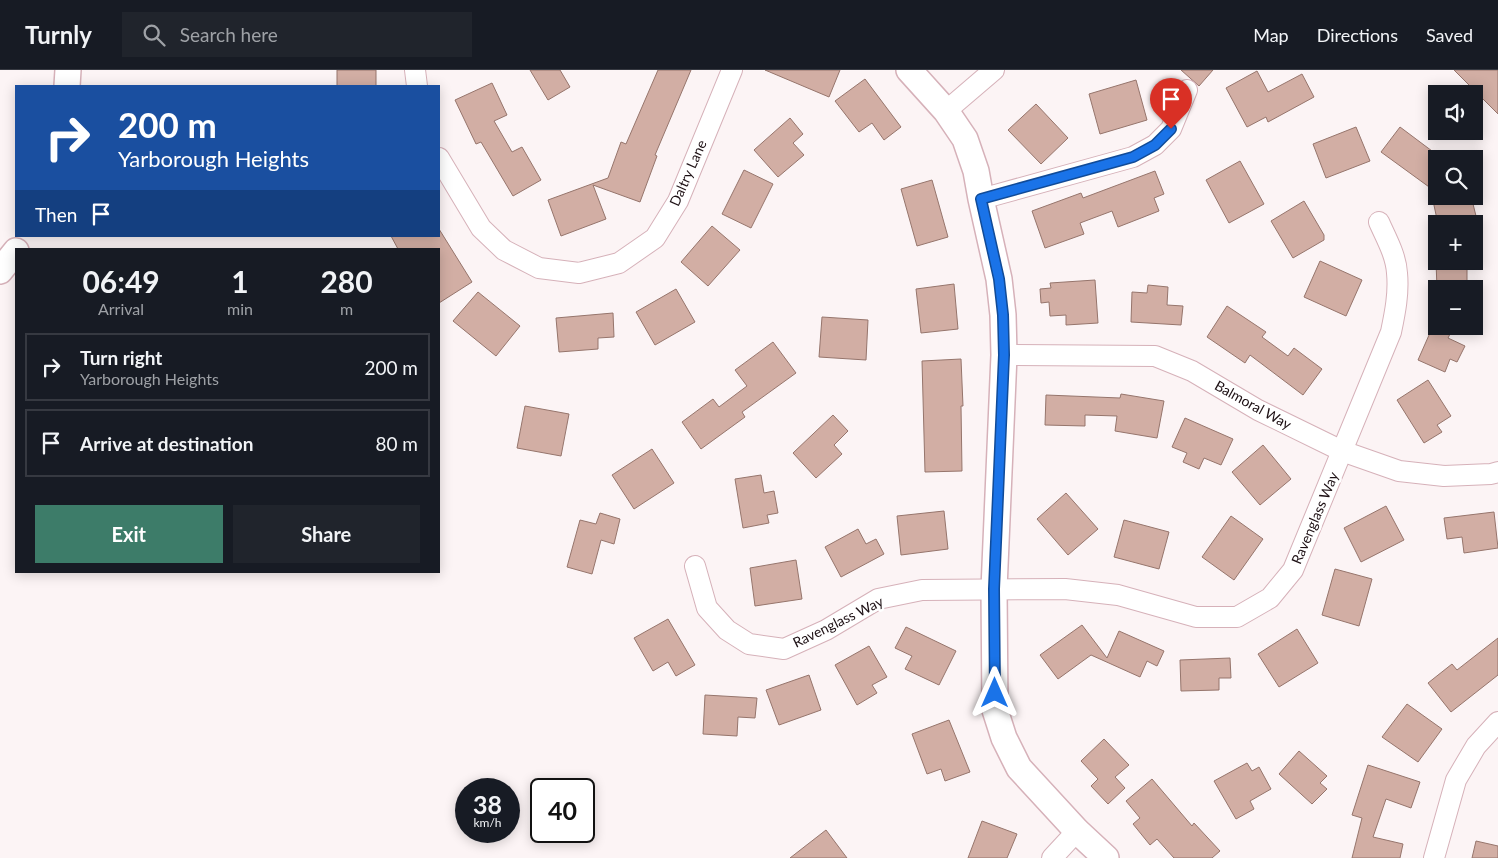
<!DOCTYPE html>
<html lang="en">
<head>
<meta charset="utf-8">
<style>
	:root { --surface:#171b24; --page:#20242c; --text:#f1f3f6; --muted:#9ea1a6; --line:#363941; --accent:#3d7c69 }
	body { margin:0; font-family:Lato,sans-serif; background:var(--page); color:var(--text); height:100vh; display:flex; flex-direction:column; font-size:19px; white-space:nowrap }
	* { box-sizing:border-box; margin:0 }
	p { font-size:16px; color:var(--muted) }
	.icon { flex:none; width:28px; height:28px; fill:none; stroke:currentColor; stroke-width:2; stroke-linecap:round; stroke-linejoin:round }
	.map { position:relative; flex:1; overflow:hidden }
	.sheet { position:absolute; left:15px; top:178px; width:425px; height:325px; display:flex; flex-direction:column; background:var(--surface); border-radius:0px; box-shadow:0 2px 12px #0003 }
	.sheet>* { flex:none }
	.guide { position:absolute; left:15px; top:15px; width:425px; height:152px; border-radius:0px; box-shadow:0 2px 12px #0003; background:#1a4fa0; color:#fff; overflow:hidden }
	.controls { position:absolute; left:1428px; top:15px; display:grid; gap:10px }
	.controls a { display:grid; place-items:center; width:55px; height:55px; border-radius:0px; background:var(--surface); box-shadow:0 2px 12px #0003; font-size:25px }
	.speed { position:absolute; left:455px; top:708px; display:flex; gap:10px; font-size:25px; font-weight:700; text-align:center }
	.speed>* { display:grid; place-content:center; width:65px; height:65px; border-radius:50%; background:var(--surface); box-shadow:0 2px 12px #0003; line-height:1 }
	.speed small { font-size:12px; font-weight:400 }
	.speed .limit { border:2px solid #111; border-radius:8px; background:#fff; color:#111 }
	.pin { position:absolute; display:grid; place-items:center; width:42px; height:42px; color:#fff; margin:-51px -21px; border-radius:50% 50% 50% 0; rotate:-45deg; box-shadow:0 0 5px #0007 }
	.pin .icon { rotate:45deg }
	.me { position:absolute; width:55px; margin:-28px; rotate:0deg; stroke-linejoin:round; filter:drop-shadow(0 0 4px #0008) }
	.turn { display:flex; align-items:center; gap:18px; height:105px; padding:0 20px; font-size:22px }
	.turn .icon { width:65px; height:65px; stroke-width:2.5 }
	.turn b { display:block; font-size:35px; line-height:42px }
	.then { display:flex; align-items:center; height:48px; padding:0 20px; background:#0003; gap:10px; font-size:19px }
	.eta { display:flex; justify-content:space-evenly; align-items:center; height:85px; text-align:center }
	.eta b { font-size:30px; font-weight:700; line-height:35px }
	.cta { display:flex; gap:10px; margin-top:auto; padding:10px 20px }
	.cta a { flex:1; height:58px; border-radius:0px; background:var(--accent); color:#fff; font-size:20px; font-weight:700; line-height:58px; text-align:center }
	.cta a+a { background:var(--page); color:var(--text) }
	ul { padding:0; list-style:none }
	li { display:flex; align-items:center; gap:15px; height:68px; margin:0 10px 8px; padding:0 10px; border:2px solid var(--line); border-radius:0px }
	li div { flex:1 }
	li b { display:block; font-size:19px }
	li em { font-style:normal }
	header { display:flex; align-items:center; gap:30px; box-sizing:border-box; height:70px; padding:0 25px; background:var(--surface); border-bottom:1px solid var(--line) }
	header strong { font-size:24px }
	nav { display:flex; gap:28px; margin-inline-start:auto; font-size:18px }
	.search { width:350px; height:45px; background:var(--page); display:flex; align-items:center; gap:12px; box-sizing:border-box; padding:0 18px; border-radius:0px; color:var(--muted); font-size:19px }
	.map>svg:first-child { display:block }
	.building { fill:#d2aea4; stroke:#96756c }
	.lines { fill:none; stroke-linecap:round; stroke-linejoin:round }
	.minor-casing { stroke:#d6b1b9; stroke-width:22 }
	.tertiary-casing { stroke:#d6b1b9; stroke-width:28 }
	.minor { stroke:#fff; stroke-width:20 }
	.tertiary { stroke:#fff; stroke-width:25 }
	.route-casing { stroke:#114b97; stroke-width:12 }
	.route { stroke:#1a73e8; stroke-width:9 }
	.labels { text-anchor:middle; stroke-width:5; stroke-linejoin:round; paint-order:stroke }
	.street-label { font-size:14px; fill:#1d1014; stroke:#fff }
</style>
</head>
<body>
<header>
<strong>Turnly</strong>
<div class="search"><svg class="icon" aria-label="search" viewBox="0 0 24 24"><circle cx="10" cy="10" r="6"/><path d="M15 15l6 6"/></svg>Search here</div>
<nav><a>Map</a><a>Directions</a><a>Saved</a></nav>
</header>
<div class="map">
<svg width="1498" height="788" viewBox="0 0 1498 788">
	<rect width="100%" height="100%" fill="#fcf4f5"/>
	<g class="building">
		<rect x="337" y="0" width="39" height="16"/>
		<polygon points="530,0 560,0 570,17 548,30"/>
		<polygon points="658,0 691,0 655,85 657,86 640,132 593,115 606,149 561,166 548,130 608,108 621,72 626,74"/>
		<polygon points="765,0 840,0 829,27"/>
		<polygon points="1181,0 1213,0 1199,16"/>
		<polygon points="1454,0 1498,0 1498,44"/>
		<polygon points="1257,1 1268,22 1302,4 1314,27 1268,52 1266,47 1247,57 1226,18"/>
		<polygon points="865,9 901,57 884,70 872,53 859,62 835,31"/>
		<polygon points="1136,10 1147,50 1100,64 1089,24"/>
		<polygon points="492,13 507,45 494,51 512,82 522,77 541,110 513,126 481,72 476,74 455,30"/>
		<polygon points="1036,34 1068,68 1041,94 1008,60"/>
		<polygon points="790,48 803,64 793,73 804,85 778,107 754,80"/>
		<polygon points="1356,57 1370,91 1326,108 1313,74"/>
		<polygon points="1400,57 1436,84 1436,122 1381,82"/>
		<polygon points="1240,91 1264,134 1229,153 1206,110"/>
		<polygon points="744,100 773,114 751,158 722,144"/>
		<polygon points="1155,101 1164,124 1154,128 1159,141 1118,157 1112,141 1080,153 1084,164 1045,178 1032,141 1081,123 1083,128"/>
		<polygon points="932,110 948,167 917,176 901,119"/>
		<polygon points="1432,126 1471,126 1477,150 1461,154 1438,154"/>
		<polygon points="1304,131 1324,165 1324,170 1293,188 1271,151"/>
		<polygon points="712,156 740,180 708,216 681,192"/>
		<polygon points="439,159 472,212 439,233 439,179 398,179 391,166 439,166"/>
		<polygon points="1320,191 1362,210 1346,246 1304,227"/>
		<polygon points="1436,191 1467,192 1467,219 1437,219"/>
		<polygon points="1095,210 1098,253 1066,255 1066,245 1050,246 1049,232 1041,233 1040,219 1051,218 1050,213"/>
		<polygon points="954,214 958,259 921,263 916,219"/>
		<polygon points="1148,215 1168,217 1167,235 1183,236 1181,255 1131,252 1132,222 1147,223"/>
		<polygon points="676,219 695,252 655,275 636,242"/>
		<polygon points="478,222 520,256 496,286 453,251"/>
		<polygon points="1227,236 1266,262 1262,267 1288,286 1294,278 1322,299 1303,325 1250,285 1245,293 1207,267"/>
		<polygon points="613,243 614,267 598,268 598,279 559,282 556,248"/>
		<polygon points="822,247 868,250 866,290 819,287"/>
		<polygon points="1433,256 1454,256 1448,268 1465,276 1457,292 1450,289 1445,302 1418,290"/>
		<polygon points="773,272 796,303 742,342 745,347 701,379 682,352 713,329 719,337 747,316 735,300"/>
		<polygon points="961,289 963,336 961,336 962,401 925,402 922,291"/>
		<polygon points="1428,310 1451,346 1437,355 1442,362 1424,373 1397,330"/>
		<polygon points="1121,324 1164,331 1157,368 1115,361 1117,346 1085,345 1085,356 1045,355 1046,325 1120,328"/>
		<polygon points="525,336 569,344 561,386 517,378"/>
		<polygon points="833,345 848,361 834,375 842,384 816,408 793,383"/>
		<polygon points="1185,348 1233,369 1221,395 1204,388 1199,399 1183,392 1187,383 1172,377"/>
		<polygon points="1263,375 1291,409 1260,435 1232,402"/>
		<polygon points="652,379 674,413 634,439 612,405"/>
		<polygon points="761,405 764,423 774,421 778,443 767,445 769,453 743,458 735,409"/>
		<polygon points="1066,423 1098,459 1068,485 1037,449"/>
		<polygon points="1386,436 1404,470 1361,492 1344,458"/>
		<polygon points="944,441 948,479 901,485 897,446"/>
		<polygon points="1494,442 1498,478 1464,483 1462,467 1447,469 1444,448"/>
		<polygon points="600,443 620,449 614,474 601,470 592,504 567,497 580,450 596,454"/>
		<polygon points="1231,446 1263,469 1234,510 1202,487"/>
		<polygon points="1124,450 1169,462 1159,499 1114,487"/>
		<polygon points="858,459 866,474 876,469 884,484 841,507 825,477"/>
		<polygon points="796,490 802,529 755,536 750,498"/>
		<polygon points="1335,499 1372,509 1359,556 1322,545"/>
		<polygon points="668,549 695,595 676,606 668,592 653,601 634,568"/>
		<polygon points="1082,555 1107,588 1119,561 1164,581 1157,596 1147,591 1140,607 1091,585 1058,609 1040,585"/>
		<polygon points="906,557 956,581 939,615 905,599 912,586 895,578"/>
		<polygon points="1297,559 1318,593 1279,617 1258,584"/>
		<polygon points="1498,568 1498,605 1451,642 1428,613 1452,594 1457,600"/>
		<polygon points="869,576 887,607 872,615 877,623 857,635 835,595"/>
		<polygon points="1230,588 1231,608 1219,608 1219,620 1181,621 1180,590"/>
		<polygon points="809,605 821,640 779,655 766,620"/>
		<polygon points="705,625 757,628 755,648 738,647 737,666 703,664"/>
		<polygon points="1407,634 1442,659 1418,692 1382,667"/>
		<polygon points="949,650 970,702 945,711 941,699 927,704 912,664"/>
		<polygon points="1104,669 1129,695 1115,707 1125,718 1108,734 1091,716 1098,709 1081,691"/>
		<polygon points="1299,681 1327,706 1320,713 1327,719 1312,734 1279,704"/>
		<polygon points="1247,693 1252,701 1259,697 1271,719 1250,731 1254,739 1236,749 1214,711"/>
		<polygon points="1368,695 1420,712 1411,738 1386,729 1373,767 1403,774 1400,788 1352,788 1362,748 1352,745"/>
		<polygon points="1152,709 1192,756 1194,753 1220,781 1212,788 1174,788 1157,769 1150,775 1133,754 1140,748 1126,731"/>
		<polygon points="982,751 1017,764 1007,788 968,788"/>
		<polygon points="826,760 847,788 790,788"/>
		<polygon points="1476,771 1498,776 1498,788 1472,788"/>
	</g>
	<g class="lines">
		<g class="minor-casing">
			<g id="minor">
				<polyline points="415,0 417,16"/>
				<polyline points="946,41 994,0"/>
				<polyline points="439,88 481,158 504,180 539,198 579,203 619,193 655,168 678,131 732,0"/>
				<polyline points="981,129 1133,87 1155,75 1171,59 1187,20"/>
				<polyline points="1004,285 1155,286 1192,301 1258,340 1342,381 1399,401 1444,406 1491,404 1498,402"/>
				<path d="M695,496L707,538L727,560L749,574L784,579L826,560L878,529L922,520L1065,519L1118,525L1196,547H1237L1270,528L1293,500L1391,262C1395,243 1399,223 1397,203C1396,185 1386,168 1379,152"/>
				<polyline points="1052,788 1077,761"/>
				<polyline points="1434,788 1456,710 1476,676 1498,652"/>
			</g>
		</g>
		<g class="tertiary-casing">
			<g id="tertiary">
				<polyline points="909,0 946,41 965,69 976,101 981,129 999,209 1003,245 1004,285 994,519 995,640 1004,668 1019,698 1077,761 1106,788"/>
				<polyline points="67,16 68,0"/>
				<polyline points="0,201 16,181"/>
			</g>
		</g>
		<use href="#minor" class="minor"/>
		<use href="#tertiary" class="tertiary"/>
	</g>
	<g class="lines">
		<g class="route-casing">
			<polyline id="route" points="995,623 994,519 1004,285 1003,245 999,209 981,129 1133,87 1155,75 1171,59"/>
		</g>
		<use href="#route" class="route"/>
	</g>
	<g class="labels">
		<g class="street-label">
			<text transform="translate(688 103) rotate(-66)" y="5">Daltry Lane</text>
			<text transform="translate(1253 335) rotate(29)" y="5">Balmoral Way</text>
			<text transform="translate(1315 448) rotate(-67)" y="5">Ravenglass Way</text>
			<text transform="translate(838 552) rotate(-26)" y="5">Ravenglass Way</text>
		</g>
	</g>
</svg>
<div class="controls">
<a><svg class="icon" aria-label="sound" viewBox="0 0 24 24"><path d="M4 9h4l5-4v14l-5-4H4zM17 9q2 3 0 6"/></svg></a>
<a><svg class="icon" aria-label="search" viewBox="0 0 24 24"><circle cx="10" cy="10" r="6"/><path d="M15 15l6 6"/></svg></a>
<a>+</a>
<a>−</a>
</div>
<div class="speed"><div>38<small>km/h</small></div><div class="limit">40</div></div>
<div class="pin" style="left:1171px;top:59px;background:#d93025"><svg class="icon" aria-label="arrive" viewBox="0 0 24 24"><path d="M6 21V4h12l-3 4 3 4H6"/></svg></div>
<svg class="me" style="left:995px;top:623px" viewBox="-20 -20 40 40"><path d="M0-17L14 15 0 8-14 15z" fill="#1a73e8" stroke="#fff" stroke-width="4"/></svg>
<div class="guide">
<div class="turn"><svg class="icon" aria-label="right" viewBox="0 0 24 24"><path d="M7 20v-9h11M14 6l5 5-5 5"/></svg><div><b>200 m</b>Yarborough Heights</div></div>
<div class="then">Then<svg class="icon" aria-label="arrive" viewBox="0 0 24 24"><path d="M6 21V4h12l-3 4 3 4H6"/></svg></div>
</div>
<section class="sheet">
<div class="eta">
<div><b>06:49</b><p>Arrival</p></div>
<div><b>1</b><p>min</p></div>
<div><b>280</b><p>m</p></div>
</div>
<ul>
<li><svg class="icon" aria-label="right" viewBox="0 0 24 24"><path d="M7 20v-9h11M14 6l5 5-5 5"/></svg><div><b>Turn right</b><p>Yarborough Heights</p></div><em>200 m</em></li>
<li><svg class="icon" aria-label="arrive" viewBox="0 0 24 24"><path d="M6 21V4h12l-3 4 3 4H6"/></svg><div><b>Arrive at destination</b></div><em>80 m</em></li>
</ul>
<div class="cta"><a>Exit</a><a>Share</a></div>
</section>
</div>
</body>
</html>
